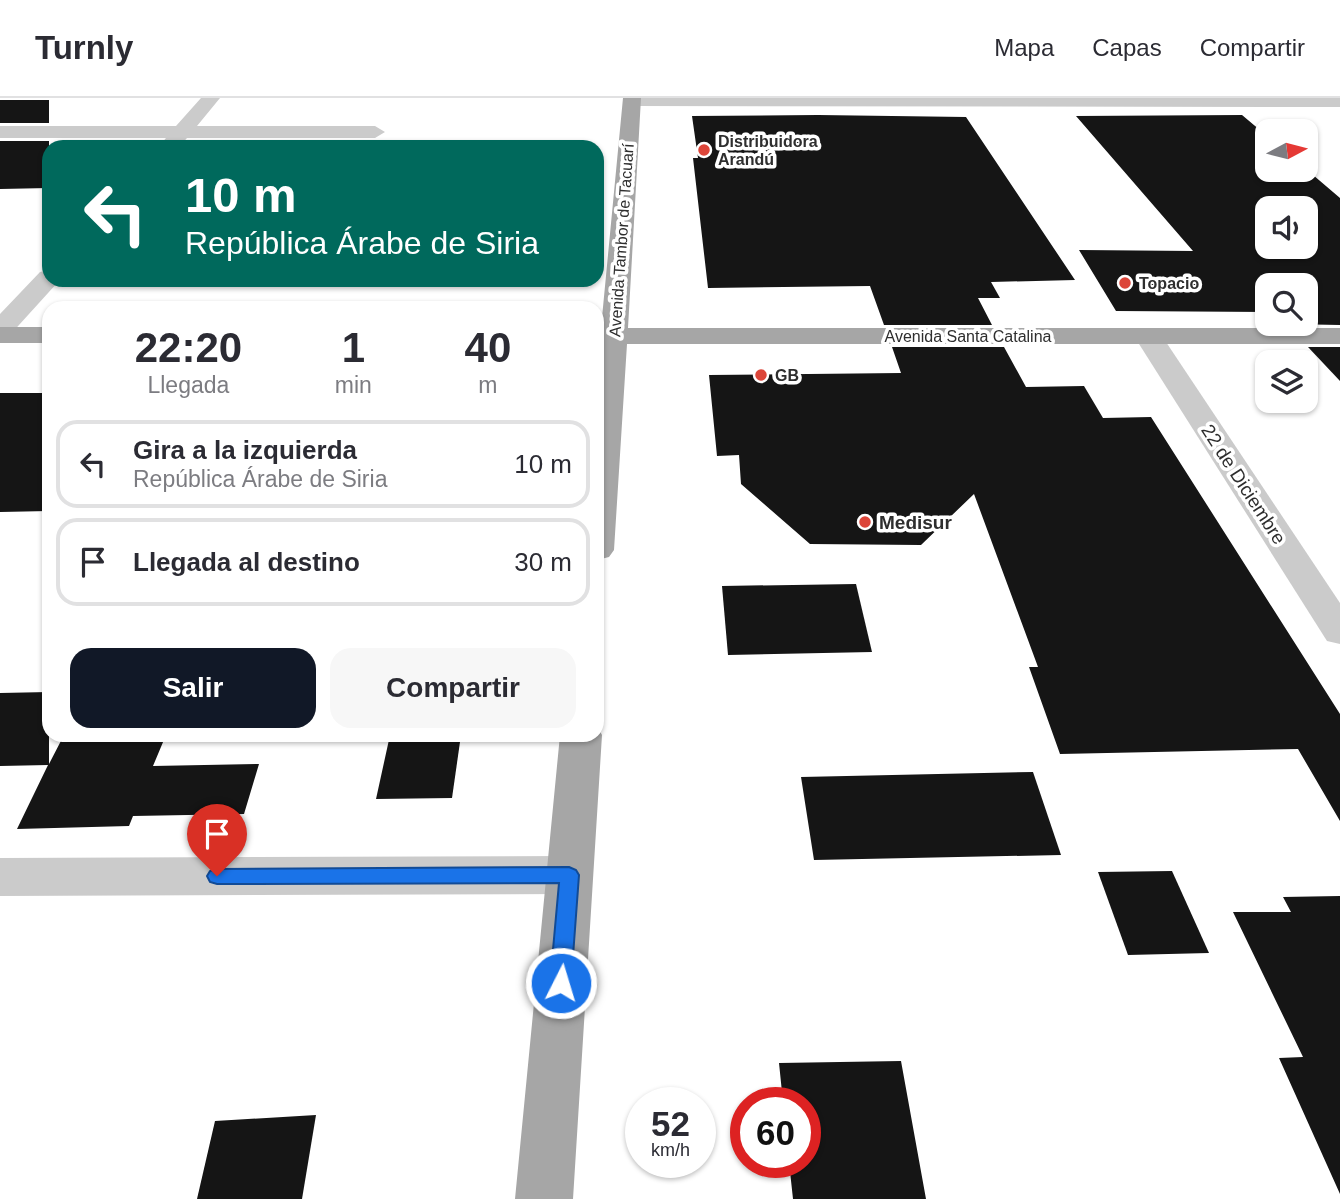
<!DOCTYPE html>
<html lang="es">
<head>
<meta charset="utf-8">
<style>
	:root { --surface:#fff; --page:#f7f7f7; --text:#2b2b33; --muted:#7c7c81; --line:#e1e1e2; --accent:#111827 }
	body { margin:0; font-family:Helvetica,sans-serif; background:var(--page); color:var(--text); height:100vh; display:flex; flex-direction:column; font-size:26px; white-space:nowrap }
	* { box-sizing:border-box; margin:0 }
	p { font-size:23px; color:var(--muted) }
	.icon { flex:none; width:38px; height:38px; fill:none; stroke:currentColor; stroke-width:2; stroke-linecap:round; stroke-linejoin:round }
	.map { position:relative; flex:1; overflow:hidden }
	.side { position:absolute; left:42px; top:203px; width:562px; height:441px; display:flex; flex-direction:column; background:var(--surface); border-radius:21px; box-shadow:0 2px 5px #0004 }
	.side>* { flex:none }
	.guide { position:absolute; left:42px; top:42px; width:562px; height:147px; border-radius:21px; box-shadow:0 2px 5px #0004; background:#00695c; color:#fff; overflow:hidden }
	.needle { width:46px; rotate:83deg }
	.buttons { position:absolute; left:1255px; top:21px; display:grid; gap:14px }
	.buttons a { display:grid; place-items:center; width:63px; height:63px; border-radius:14px; background:var(--surface); box-shadow:0 2px 5px #0004; font-size:35px }
	.speed { position:absolute; left:625px; top:989px; display:flex; gap:14px; font-size:35px; font-weight:700; text-align:center }
	.speed>* { display:grid; place-content:center; width:91px; height:91px; border-radius:50%; background:var(--surface); box-shadow:0 2px 5px #0004; line-height:1 }
	.speed small { font-size:18px; font-weight:400 }
	.speed .limit { border:10px solid #d22; background:#fff; color:#111 }
	.pin { position:absolute; display:grid; place-items:center; width:60px; height:60px; color:#fff; margin:-72px -30px; border-radius:50% 50% 50% 0; rotate:-45deg; box-shadow:0 0 7px #0007 }
	.pin .icon { rotate:45deg }
	.me { position:absolute; width:77px; margin:-38px; rotate:5deg; stroke-linejoin:round; filter:drop-shadow(0 0 5px #0008) }
	.turn { display:flex; align-items:center; gap:24px; height:147px; padding:0 28px; font-size:32px }
	.turn .icon { width:91px; height:91px; stroke-width:2.5 }
	.turn b { display:block; font-size:49px; line-height:60px }
	.eta { display:flex; justify-content:space-evenly; align-items:center; height:119px; text-align:center }
	.eta b { font-size:42px; font-weight:700; line-height:49px }
	.cta { display:flex; gap:14px; margin-top:auto; padding:14px 28px }
	.cta a { flex:1; height:80px; border-radius:21px; background:var(--accent); color:#fff; font-size:28px; font-weight:700; line-height:80px; text-align:center }
	.cta a+a { background:var(--page); color:var(--text) }
	ul { padding:0; list-style:none }
	li { display:flex; align-items:center; gap:21px; height:88px; margin:0 14px 10px; padding:0 14px; border:4px solid var(--line); border-radius:21px }
	li div { flex:1 }
	li b { display:block; font-size:26px }
	li em { font-style:normal }
	header { display:flex; align-items:center; gap:42px; box-sizing:border-box; height:98px; padding:0 35px; background:var(--surface); border-bottom:2px solid var(--line) }
	header strong { font-size:33px }
	nav { display:flex; gap:38px; margin-inline-start:auto; font-size:24px }
	.map>svg:first-child { display:block }
	.building { fill:#151515; fill-rule:evenodd }
	.lines { fill:none; stroke-linecap:round; stroke-linejoin:round }
	.minor { fill:#cbcbcb; fill-rule:evenodd }
	.major { fill:#a6a6a6; fill-rule:evenodd }
	.route { fill:#1a73e8; stroke:#114b97; stroke-width:2 }
	.poi-dot { fill:#dc4539; stroke:#fff; stroke-width:2.5 }
	.labels { text-anchor:middle; stroke-width:7; stroke-linejoin:round; paint-order:stroke }
	.far-poi-label { font-size:16px; font-weight:bold; fill:#2e2e2e; stroke:#fff; text-anchor:start }
	.far-street-label { font-size:16px; fill:#2e2e2e; stroke:#fff }
	.street-label { font-size:19px; fill:#2e2e2e; stroke:#fff }
	.poi-label { font-size:19px; font-weight:bold; fill:#2e2e2e; stroke:#fff; text-anchor:start }
</style>
</head>
<body>
<header>
<strong>Turnly</strong>
<nav><a>Mapa</a><a>Capas</a><a>Compartir</a></nav>
</header>
<div class="map">
<svg width="1340" height="1101" viewBox="0 0 1340 1101">
	<rect width="100%" height="100%" fill="#fff"/>
	<g class="building">
		<rect x="0" y="2" width="49" height="23"/>
		<polygon points="818,17 966,19 1075,182 991,184 1000,200 978,200 992,227 884,227 870,188 708,190 693,60 698,60 692,18"/>
		<path d="M1242,17L1267,38V72L1306,71L1340,100V227L1287,226H1306V187H1267V214L1116,213L1079,152L1193,153L1076,18ZM1267,110H1306V149H1267Z"/>
		<polygon points="0,43 49,43 49,90 0,91"/>
		<polygon points="892,249 1004,249 1026,289 1084,288 1103,320 1151,319 1340,616 1340,723 1298,651 1060,656 1029,569 1038,569 974,396 921,447 810,446 741,386 739,357 717,358 709,277 901,275"/>
		<polygon points="1308,249 1340,249 1340,283"/>
		<polygon points="0,295 49,295 49,413 0,414"/>
		<polygon points="856,486 872,554 728,557 722,488"/>
		<polygon points="49,594 49,666 64,637 166,637 153,668 259,666 244,716 133,718 129,728 17,731 48,667 0,668 0,595"/>
		<polygon points="390,637 461,637 452,700 376,701"/>
		<polygon points="1033,674 1061,757 814,762 801,679"/>
		<polygon points="1172,773 1209,855 1128,857 1098,774"/>
		<polygon points="1340,798 1340,1096 1279,960 1303,959 1233,814 1291,814 1283,799"/>
		<polygon points="901,963 926,1101 793,1101 789,1064 805,1064 805,1004 783,1004 779,965"/>
		<polygon points="316,1017 302,1101 197,1101 215,1023"/>
	</g>
	<g class="lines">
		<g class="minor">
			<polygon points="201,0 220,0 197,28 375,28 385,34 375,40 187,40 179,49 163,49 161,46 166,40 0,40 0,28 176,28"/>
			<polygon points="624,0 1340,0 1340,9 632,8 625,6"/>
			<polygon points="49,172 49,182 59,182 58,184 9,238 0,240 0,216 40,174"/>
			<polygon points="1148,230 1158,232 1340,505 1340,546 1327,543 1134,238 1138,232"/>
			<polygon points="569,758 586,764 592,777 586,790 569,796 0,798 0,760"/>
		</g>
		<g class="major">
			<polygon points="623,0 641,0 628,230 1340,230 1340,246 627,246 614,452 609,459 597,462 597,272 599,246 597,246 597,230 601,230"/>
			<rect x="0" y="229" width="49" height="16"/>
			<polygon points="597,628 602,637 573,1101 515,1101 560,637 597,637"/>
		</g>
	</g>
	<polygon class="route" points="569,769 576,772 579,777 571,885 568,892 561,894 553,892 550,885 559,785 217,786 210,784 207,778 210,773 217,771"/>
	<g class="poi-dot">
		<circle cx="704" cy="52" r="7"/>
		<circle cx="1125" cy="185" r="7"/>
		<circle cx="761" cy="277" r="7"/>
		<circle cx="865" cy="424" r="7"/>
	</g>
	<g class="labels">
		<g class="far-poi-label">
			<text x="718" y="49">Distribuidora<tspan x="718" dy="18">Arandú</tspan></text>
			<text x="1139" y="191">Topacio</text>
			<text x="775" y="283">GB</text>
		</g>
		<g class="far-street-label">
			<text transform="translate(621 142) rotate(-86)" y="6">Avenida Tambor de Tacuarí</text>
			<text x="968" y="244">Avenida Santa Catalina</text>
		</g>
		<g class="street-label">
			<text transform="translate(1244 386) rotate(57)" y="7">22 de Diciembre</text>
		</g>
		<g class="poi-label">
			<text x="879" y="431">Medisur</text>
		</g>
	</g>
</svg>
<div class="buttons">
<a><svg class="needle" viewBox="-14 -14 28 28"><path d="M0-13l5 13h-10z" fill="#e53935"/><path d="M0 13l5-13h-10z" fill="#7c7c81"/></svg></a>
<a><svg class="icon" aria-label="sound" viewBox="0 0 24 24"><path d="M4 9h4l5-4v14l-5-4H4zM17 9q2 3 0 6"/></svg></a>
<a><svg class="icon" aria-label="search" viewBox="0 0 24 24"><circle cx="10" cy="10" r="6"/><path d="M15 15l6 6"/></svg></a>
<a><svg class="icon" aria-label="layers" viewBox="0 0 24 24"><path d="M12 4l9 5-9 5-9-5zM3 14l9 5 9-5"/></svg></a>
</div>
<div class="speed"><div>52<small>km/h</small></div><div class="limit">60</div></div>
<div class="pin" style="left:217px;top:778px;background:#d93025"><svg class="icon" aria-label="arrive" viewBox="0 0 24 24"><path d="M6 21V4h12l-3 4 3 4H6"/></svg></div>
<svg class="me" style="left:561px;top:885px" viewBox="-20 -20 40 40"><circle r="17" fill="#1a73e8" stroke="#fff" stroke-width="3"/><path d="M0-11L8 9 0 5-8 9z" fill="#fff"/></svg>
<div class="guide">
<div class="turn"><svg class="icon" aria-label="left" viewBox="0 0 24 24"><path d="M17 20v-9H6M10 6l-5 5 5 5"/></svg><div><b>10 m</b>República Árabe de Siria</div></div>
</div>
<section class="side">
<div class="eta">
<div><b>22:20</b><p>Llegada</p></div>
<div><b>1</b><p>min</p></div>
<div><b>40</b><p>m</p></div>
</div>
<ul>
<li><svg class="icon" aria-label="left" viewBox="0 0 24 24"><path d="M17 20v-9H6M10 6l-5 5 5 5"/></svg><div><b>Gira a la izquierda</b><p>República Árabe de Siria</p></div><em>10 m</em></li>
<li><svg class="icon" aria-label="arrive" viewBox="0 0 24 24"><path d="M6 21V4h12l-3 4 3 4H6"/></svg><div><b>Llegada al destino</b></div><em>30 m</em></li>
</ul>
<div class="cta"><a>Salir</a><a>Compartir</a></div>
</section>
</div>
</body>
</html>
